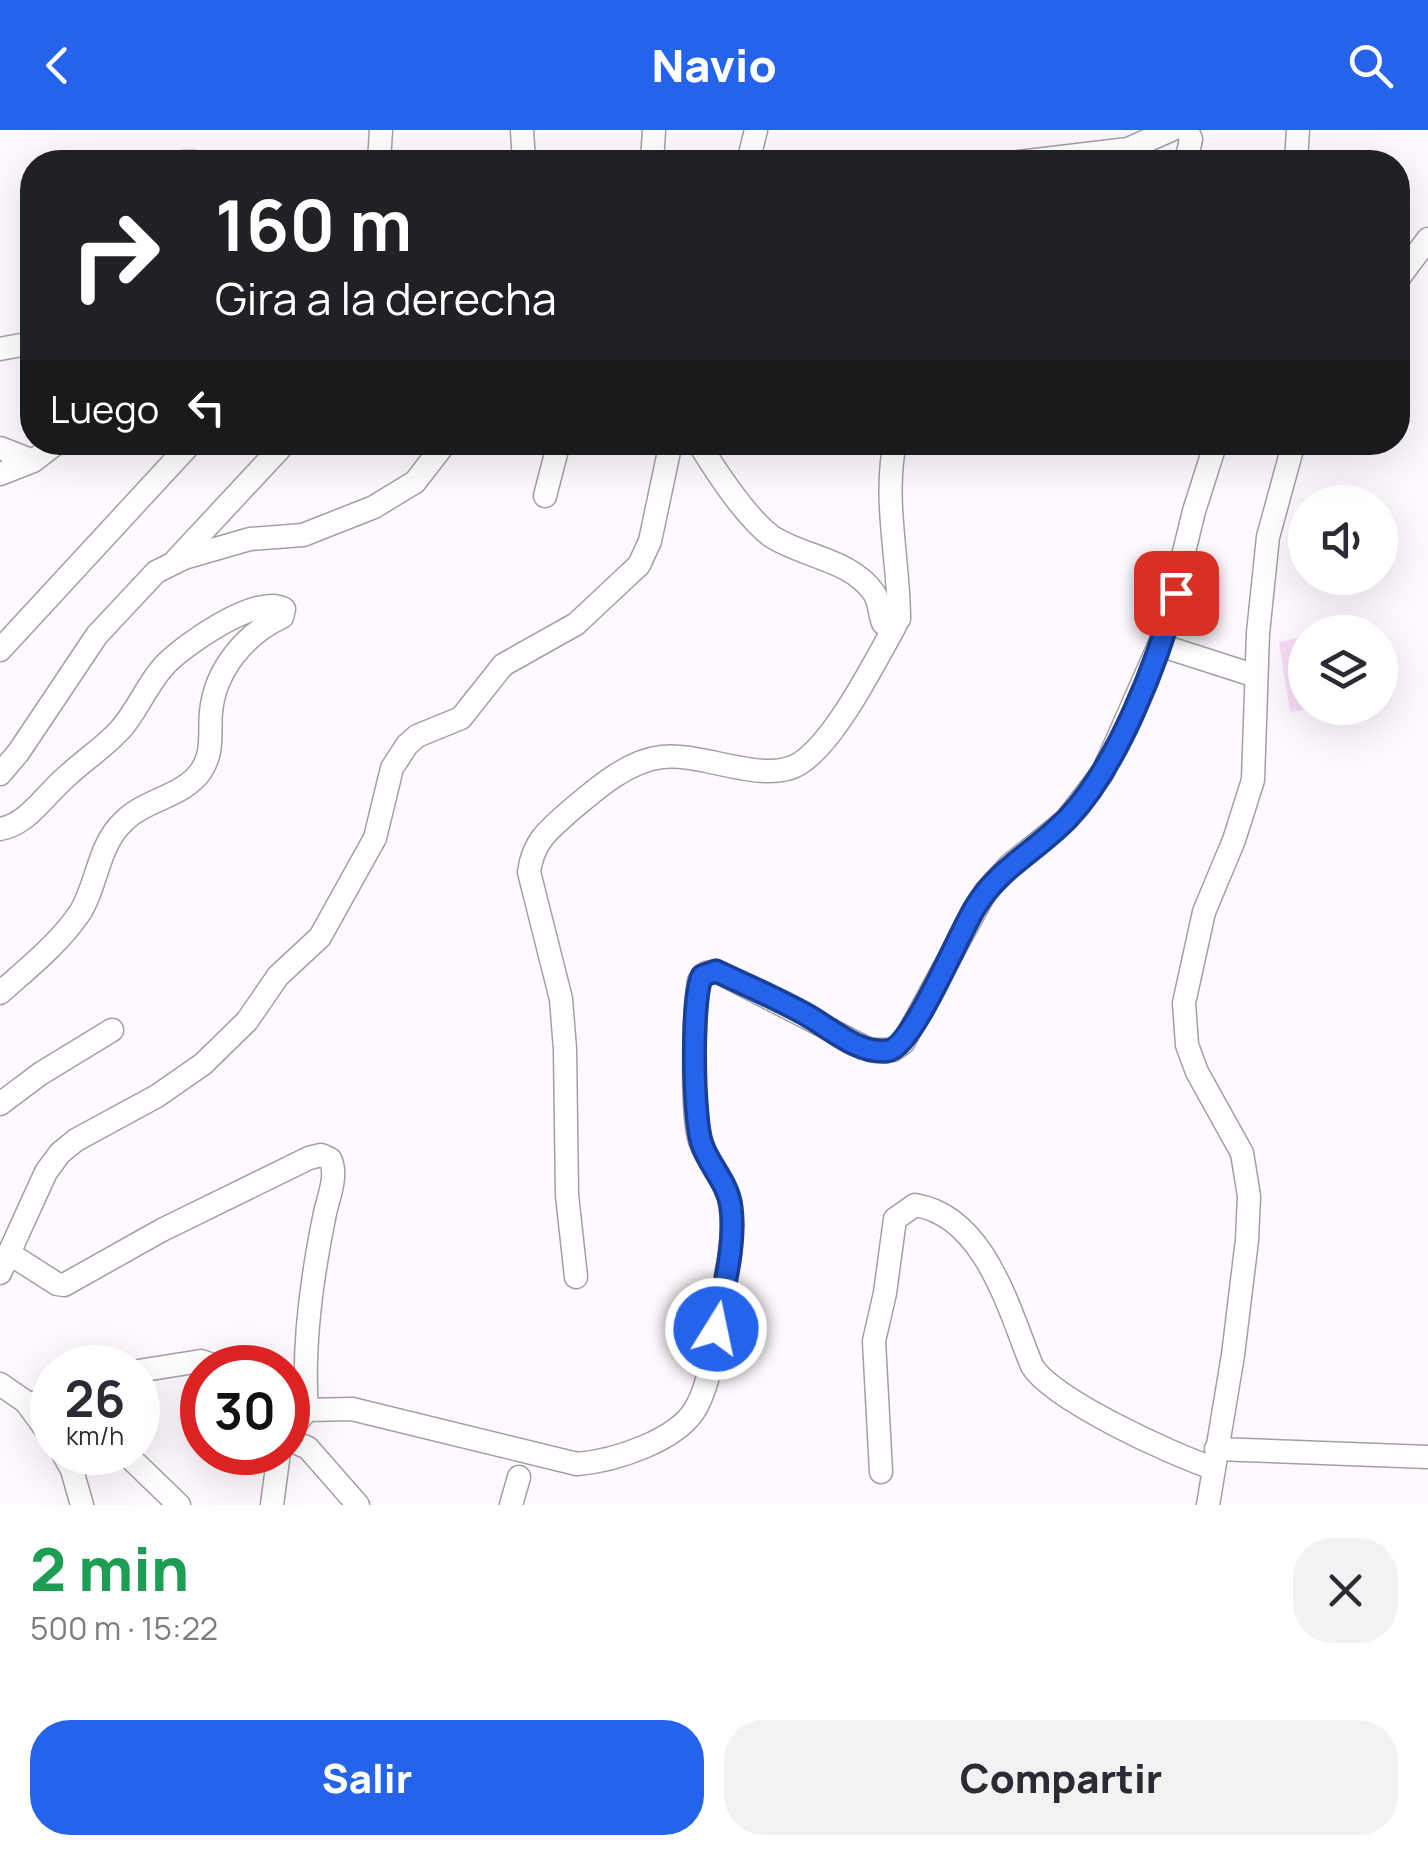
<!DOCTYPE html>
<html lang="es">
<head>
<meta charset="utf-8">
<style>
	:root { --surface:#fff; --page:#f2f2f3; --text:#2b2b33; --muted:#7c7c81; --accent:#2563eb }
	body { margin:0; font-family:Manrope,sans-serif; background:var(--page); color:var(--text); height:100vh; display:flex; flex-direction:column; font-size:38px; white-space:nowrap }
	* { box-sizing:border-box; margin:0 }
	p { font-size:32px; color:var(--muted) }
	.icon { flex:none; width:55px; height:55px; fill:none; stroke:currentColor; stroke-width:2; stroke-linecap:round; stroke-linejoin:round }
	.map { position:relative; height:1375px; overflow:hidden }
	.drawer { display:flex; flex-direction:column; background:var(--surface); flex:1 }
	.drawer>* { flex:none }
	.guide { position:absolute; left:20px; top:20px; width:1390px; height:305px; border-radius:40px; box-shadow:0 10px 40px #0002; background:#202124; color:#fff; overflow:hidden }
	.controls { position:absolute; left:1288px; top:355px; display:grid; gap:20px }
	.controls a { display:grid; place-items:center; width:110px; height:110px; border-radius:50%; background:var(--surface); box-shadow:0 10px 40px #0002; font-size:50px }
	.speed { position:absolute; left:30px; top:1215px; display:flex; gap:20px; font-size:50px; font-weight:700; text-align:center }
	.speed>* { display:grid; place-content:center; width:130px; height:130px; border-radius:50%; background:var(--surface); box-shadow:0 10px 40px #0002; line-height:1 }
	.speed small { font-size:25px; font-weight:400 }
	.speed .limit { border:15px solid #d22; background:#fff; color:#111 }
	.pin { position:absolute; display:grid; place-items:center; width:85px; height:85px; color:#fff; margin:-42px; border-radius:20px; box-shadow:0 5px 15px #0006 }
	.me { position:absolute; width:110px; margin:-55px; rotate:10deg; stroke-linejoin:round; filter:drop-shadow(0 0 8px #0008) }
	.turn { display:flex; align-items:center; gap:35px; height:210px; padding:0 30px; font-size:45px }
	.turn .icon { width:130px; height:130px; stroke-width:2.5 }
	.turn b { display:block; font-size:70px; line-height:85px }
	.then { display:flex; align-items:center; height:95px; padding:0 30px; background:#0003; gap:20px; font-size:38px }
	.round { display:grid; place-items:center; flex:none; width:105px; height:105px; border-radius:40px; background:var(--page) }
	.headline { display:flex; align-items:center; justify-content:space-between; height:170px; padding:0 30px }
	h1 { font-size:60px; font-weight:800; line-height:75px; color:#1e9e55 }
	.button { display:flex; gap:20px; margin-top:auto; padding:20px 30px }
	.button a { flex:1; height:115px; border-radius:40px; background:var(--accent); color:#fff; font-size:40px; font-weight:800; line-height:115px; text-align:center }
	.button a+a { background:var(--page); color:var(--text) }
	header { display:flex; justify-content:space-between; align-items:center; height:130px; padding:0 30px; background:var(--accent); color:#fff; font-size:45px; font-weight:800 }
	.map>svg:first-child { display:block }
	.green { fill:#f9ddf8 }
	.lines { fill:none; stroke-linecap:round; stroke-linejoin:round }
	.minor-casing { stroke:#a59fa5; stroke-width:25 }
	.minor { stroke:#fff; stroke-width:22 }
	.route-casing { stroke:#184099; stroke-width:25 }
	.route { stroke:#2563eb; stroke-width:18 }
</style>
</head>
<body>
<header><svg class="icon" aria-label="back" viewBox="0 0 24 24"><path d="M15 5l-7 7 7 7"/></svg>Navio<svg class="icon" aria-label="search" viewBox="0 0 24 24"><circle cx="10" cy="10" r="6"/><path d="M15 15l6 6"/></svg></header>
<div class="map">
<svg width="1428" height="1375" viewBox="0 0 1428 1375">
	<rect width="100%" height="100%" fill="#fef9fe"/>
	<polygon class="green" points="1305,507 1305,578 1321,578 1290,582 1279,512"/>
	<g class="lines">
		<g class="minor-casing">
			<g id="minor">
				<polyline points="522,0 524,32"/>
				<polyline points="184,32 194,32"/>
				<polyline points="379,32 381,0"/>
				<polyline points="652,32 654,0"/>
				<polyline points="748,32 756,0"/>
				<polyline points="1019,32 1128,19 1171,0"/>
				<polyline points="1186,32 1191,9 1187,0"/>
				<polyline points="1296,32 1298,0"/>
				<polyline points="1398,149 1428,109"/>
				<polyline points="0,219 32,213"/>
				<path d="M698,312C715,340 746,387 771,406C802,427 851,429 874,463C880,472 879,483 883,493L890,498L899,489C899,430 883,371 895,312"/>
				<polyline points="0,318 33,331"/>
				<polyline points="0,344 33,331 58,312"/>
				<polyline points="545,366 559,312"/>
				<polyline points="176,430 286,312"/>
				<polyline points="1172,519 1256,546"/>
				<polyline points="0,520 192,312"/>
				<polyline points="0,644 18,623 97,505 156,442 184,428 250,409 303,405 374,377 415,352 446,312"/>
				<path d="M0,699C27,695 46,664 66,647C83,631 103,618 119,601C136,583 145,558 163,537C182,516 257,463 284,479L282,487C245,504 215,540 211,582C209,603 214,622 201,641C183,667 146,669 124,691C98,715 98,752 81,781C60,813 28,838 0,863"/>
				<polyline points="0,974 40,944 112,900"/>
				<path d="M10,1124L57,1154L64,1155L162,1100L309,1028L321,1025L330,1029C338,1044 329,1066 325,1083C312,1146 302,1215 307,1280"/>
				<polyline points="0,1143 46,1042 60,1023 76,1010 157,966 203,934 247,891 278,846 320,807 375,708 392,638 407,615 417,606 461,588 503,535 576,494 639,435 650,411 671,312"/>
				<path d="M576,1147L567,1065L565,919L561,869L529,742C533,712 548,700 570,681C596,659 627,631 662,627C702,622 764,655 799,634C835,612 874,533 895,496"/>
				<polyline points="138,1241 201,1231 221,1238"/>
				<polyline points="0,1254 26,1272 52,1276"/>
				<polyline points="26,1272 52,1308"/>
				<path d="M288,1303L307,1280L352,1279L577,1334C613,1331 679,1311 697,1276C713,1245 715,1205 721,1171C727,1140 736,1105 730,1072C726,1050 708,1033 700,1011C691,983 694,882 699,851L706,843L716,841L870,920H893L903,913L986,761L1010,735L1066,690L1103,642L1164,504L1194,381L1216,312"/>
				<polyline points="288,1309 308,1318 358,1375"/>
				<polyline points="1216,1319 1428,1327"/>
				<polyline points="62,1322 72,1340 82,1375"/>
				<polyline points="124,1322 179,1375"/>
				<path d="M881,1342L874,1211L885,1163L895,1089L915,1075C985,1086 1009,1180 1032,1236C1053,1270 1173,1325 1213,1338"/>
				<polyline points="272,1375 279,1322"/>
				<polyline points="511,1375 519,1347"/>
				<polyline points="1208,1375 1233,1225 1247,1110 1249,1066 1242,1023 1197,942 1187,915 1184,873 1204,782 1234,710 1253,650 1258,503 1268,407 1294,312"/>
			</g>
		</g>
		<use href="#minor" class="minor"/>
	</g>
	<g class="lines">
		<g class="route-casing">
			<path id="route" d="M716,1199C723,1160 736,1116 731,1077C728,1053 709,1036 702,1014C693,990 691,869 702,846L716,841C746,855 776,868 805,884C829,897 857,924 887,921C913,918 959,802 976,776C1000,737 1039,719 1069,687C1117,636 1158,532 1176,463"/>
		</g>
		<use href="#route" class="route"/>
	</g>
</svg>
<div class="controls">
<a><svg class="icon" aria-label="sound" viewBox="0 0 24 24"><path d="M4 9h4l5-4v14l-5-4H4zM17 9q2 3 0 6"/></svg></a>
<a><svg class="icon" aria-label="layers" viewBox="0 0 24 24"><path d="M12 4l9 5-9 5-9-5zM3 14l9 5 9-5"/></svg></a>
</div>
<div class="speed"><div>26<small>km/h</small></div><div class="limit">30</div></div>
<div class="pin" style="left:1176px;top:463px;background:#d93025"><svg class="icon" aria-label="arrive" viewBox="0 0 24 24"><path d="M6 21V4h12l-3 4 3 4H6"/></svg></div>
<svg class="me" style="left:716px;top:1199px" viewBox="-20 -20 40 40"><circle r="17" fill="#2563eb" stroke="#fff" stroke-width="3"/><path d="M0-11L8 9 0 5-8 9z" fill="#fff"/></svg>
<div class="guide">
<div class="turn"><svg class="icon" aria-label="right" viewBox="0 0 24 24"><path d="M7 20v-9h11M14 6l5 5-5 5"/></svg><div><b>160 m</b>Gira a la derecha</div></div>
<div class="then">Luego<svg class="icon" aria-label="left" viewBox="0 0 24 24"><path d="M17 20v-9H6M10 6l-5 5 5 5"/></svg></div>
</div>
</div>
<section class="drawer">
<div class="headline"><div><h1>2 min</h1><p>500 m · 15:22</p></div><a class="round"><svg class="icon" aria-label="close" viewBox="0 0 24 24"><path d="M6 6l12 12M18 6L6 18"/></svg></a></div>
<div class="button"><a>Salir</a><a>Compartir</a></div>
</section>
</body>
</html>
